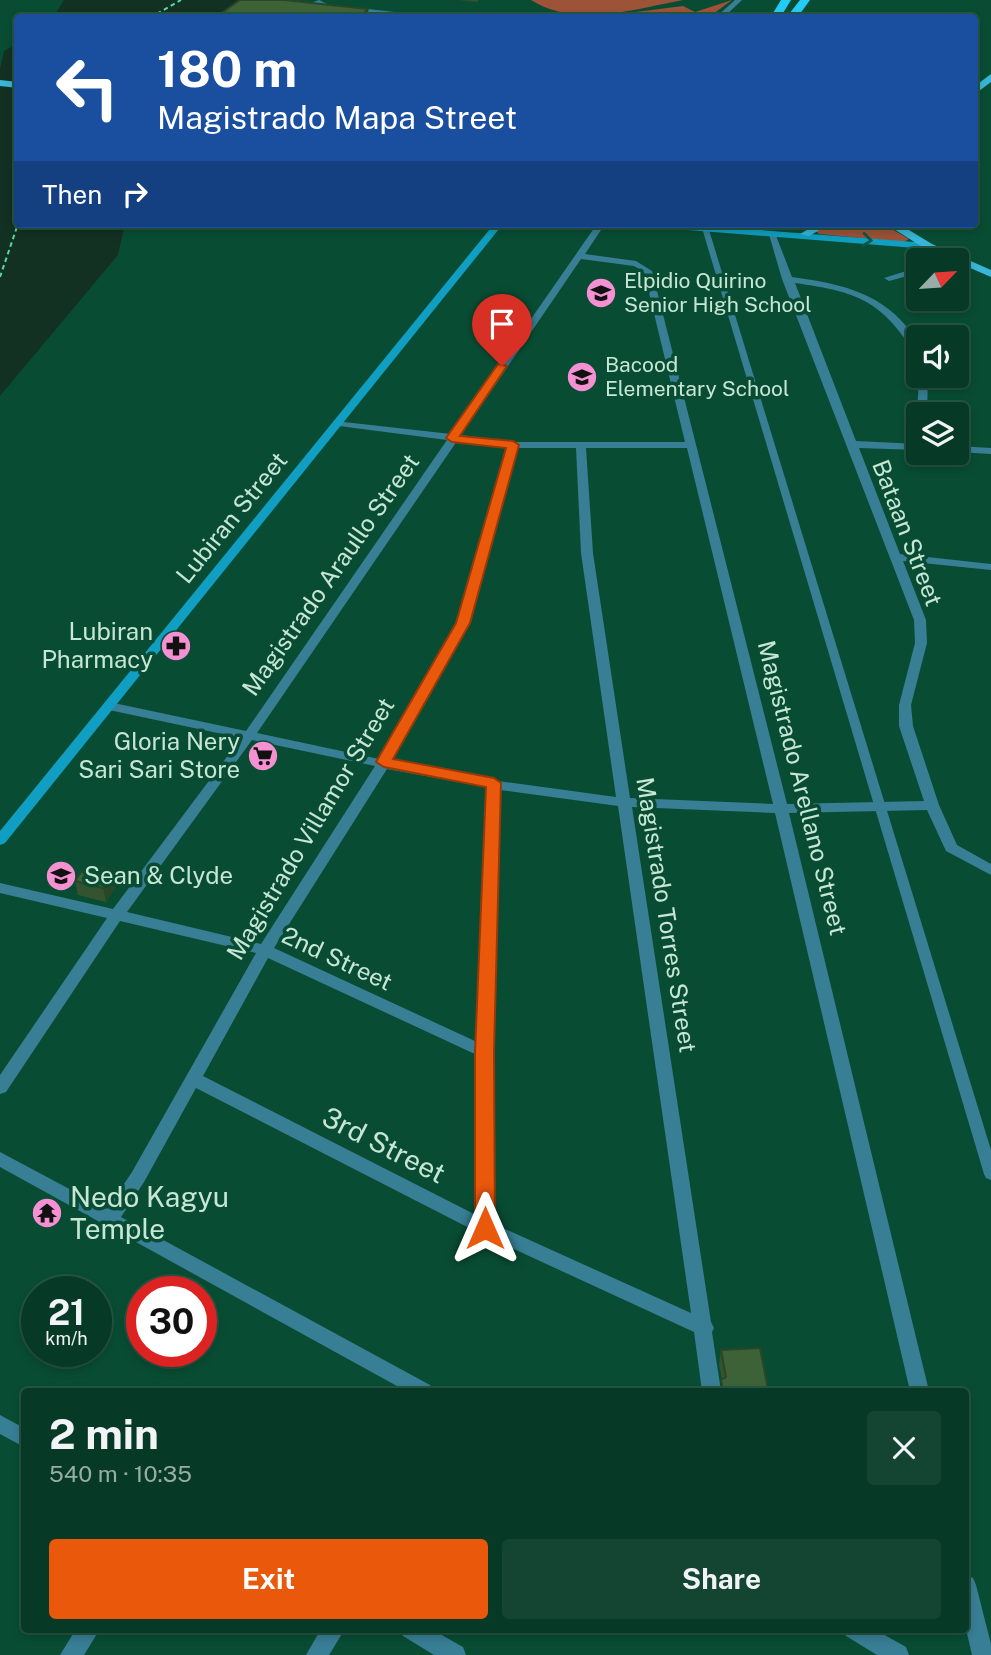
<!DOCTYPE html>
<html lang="en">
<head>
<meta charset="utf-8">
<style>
	:root { --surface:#063a26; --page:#144532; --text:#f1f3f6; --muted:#98ada7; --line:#275443; --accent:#ea580c }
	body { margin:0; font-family:"Public Sans",sans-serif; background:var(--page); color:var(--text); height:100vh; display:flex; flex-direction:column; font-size:26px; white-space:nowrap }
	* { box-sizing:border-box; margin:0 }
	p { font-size:23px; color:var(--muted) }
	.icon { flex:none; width:38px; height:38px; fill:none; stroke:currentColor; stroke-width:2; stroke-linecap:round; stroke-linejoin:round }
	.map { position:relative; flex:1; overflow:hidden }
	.sheet { position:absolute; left:21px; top:1388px; width:948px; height:245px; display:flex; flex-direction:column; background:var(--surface); border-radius:7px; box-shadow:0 4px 10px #0003,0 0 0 2px var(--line) }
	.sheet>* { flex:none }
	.hud { position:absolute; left:14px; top:14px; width:964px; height:214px; border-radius:7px; box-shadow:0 4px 10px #0003,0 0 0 2px var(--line); background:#1a4fa0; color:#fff; overflow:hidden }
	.needle { width:46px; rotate:65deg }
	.fabs { position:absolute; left:906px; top:248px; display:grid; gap:14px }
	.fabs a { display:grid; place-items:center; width:63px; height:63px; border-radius:7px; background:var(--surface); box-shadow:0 4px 10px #0003,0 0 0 2px var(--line); font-size:35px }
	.speed { position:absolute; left:21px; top:1276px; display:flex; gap:14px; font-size:35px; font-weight:700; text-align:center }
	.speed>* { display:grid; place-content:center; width:91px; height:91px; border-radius:50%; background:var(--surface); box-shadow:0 4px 10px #0003,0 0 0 2px var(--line); line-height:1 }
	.speed small { font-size:18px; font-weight:400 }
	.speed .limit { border:10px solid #d22; background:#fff; color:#111 }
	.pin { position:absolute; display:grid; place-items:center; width:60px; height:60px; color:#fff; margin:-72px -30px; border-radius:50% 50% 50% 0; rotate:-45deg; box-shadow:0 0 7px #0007 }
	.pin .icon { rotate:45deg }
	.me { position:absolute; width:77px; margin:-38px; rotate:0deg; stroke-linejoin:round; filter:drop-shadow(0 0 5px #0008) }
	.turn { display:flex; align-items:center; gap:24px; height:147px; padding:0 28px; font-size:32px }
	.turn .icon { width:91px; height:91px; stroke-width:2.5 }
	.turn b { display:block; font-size:49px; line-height:60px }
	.then { display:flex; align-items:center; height:66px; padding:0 28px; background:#0003; gap:14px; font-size:26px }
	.round { display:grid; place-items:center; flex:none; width:74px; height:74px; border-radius:7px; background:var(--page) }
	.overview { display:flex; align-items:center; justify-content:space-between; height:119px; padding:0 28px }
	h1 { font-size:42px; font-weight:700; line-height:52px }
	.cta { display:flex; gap:14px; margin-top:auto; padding:14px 28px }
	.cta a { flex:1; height:80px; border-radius:7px; background:var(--accent); color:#fff; font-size:28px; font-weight:700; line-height:80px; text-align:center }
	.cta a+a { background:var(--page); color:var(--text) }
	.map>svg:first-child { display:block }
	.green { fill:#9c5337 }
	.water { fill:#123122 }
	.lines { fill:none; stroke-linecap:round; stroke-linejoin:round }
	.ferry { stroke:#58daa0; stroke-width:2; stroke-dasharray:4.5 3.5; stroke-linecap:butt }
	.pedestrian { fill:#387e94; fill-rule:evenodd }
	.minor { fill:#387e94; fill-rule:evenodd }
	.secondary { fill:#109fc2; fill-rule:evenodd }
	.primary { fill:#38b5d8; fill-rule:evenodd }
	.motorway { fill:#24cbf6; fill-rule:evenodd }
	.wall { fill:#345430 }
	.shaded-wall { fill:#2b4527 }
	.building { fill:#3d6238; stroke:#2b4527; stroke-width:2 }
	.oneway { stroke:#095948 }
	.route { fill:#ea580c; stroke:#983908; stroke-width:2 }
	.labels { text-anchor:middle; stroke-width:7; stroke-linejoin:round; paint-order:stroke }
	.far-poi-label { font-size:21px; fill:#c8e6d5; stroke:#084d33; text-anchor:start }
	.street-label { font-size:24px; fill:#c8e6d5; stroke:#084d33 }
	.poi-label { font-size:24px; fill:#c8e6d5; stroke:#084d33; text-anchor:end }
	.near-street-label { font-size:28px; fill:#c8e6d5; stroke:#084d33 }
	.near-poi-label { font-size:28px; fill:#c8e6d5; stroke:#084d33; text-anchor:start }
</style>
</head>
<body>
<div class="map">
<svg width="991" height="1655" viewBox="0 0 991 1655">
	<rect width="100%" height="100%" fill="#084d33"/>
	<g class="green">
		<path d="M531,0H683C636,9 575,28 531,0Z"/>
		<polygon points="732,0 709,17 604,16 683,6 695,12"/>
		<polygon points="828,224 883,224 909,239 904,242 819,234 816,231"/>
	</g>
	<g class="water">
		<polygon points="64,0 257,0 248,17 53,18"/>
		<polygon points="17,44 18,224 125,224 118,255 0,396 0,69 4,51"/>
	</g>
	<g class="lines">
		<g class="ferry">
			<polyline points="150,18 181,0"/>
			<polyline points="0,277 18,224"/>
		</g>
		<polygon class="pedestrian" points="702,228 709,230 991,1150 991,1180 986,1178 984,1174"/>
		<g class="minor">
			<polygon points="319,0 331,6 319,10 305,5"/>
			<polygon points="735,0 742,0 723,18 715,18"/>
			<polygon points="351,7 429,16 432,18 407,18 349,10"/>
			<path d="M597,224H605L585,254L636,261L652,271L787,804L924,801L899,726V705L915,643L914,620L782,279L768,231L775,233L792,277C836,283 877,291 906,326C915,336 919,343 919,356L916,355C881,300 858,292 795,283L856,441L919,444V450L859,448L900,554L991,564V570L903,561L926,620L927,643L911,705L913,726L939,805L957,845L991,864V875L946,851L927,810L789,813L929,1391H910L775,813L632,807L711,1322L714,1328L712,1332L721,1391H702L694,1332L479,1233L196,1088L144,1182L121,1217L430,1385L432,1391H406L0,1167V1152L107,1209L132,1172L256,953L120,921L6,1092L0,1094V1075L107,918L0,893V883L113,909L241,738L109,710L103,706L109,702L246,731L447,440L339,426L335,425V421L451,434ZM581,259L634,266L644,272L685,442H513L461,435ZM457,441L507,447L457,623L379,759L257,733ZM517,448H576L581,553L616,797L498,781L391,761L469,623ZM586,448H687L773,804L630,798L593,553ZM252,740L375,766L261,944L127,912ZM387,769L486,787L477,1042L274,948ZM500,790L618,806L691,1313L494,1224L493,1052ZM268,958L477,1055L476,1215L203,1076Z"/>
			<polygon points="919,267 919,273 889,281 884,278"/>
			<polygon points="919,375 928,376 927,415 919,415 919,417 917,415"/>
			<polygon points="957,446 991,448 991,454 957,452"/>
			<polygon points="0,1415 24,1428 24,1447 0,1434"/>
			<polygon points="966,1575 973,1578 976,1585 991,1644 991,1655 972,1655 966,1629"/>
			<polygon points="76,1629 100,1629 84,1655 60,1655"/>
			<polygon points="321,1629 345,1629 329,1655 306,1655"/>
			<polygon points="399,1629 431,1629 463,1647 466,1655 434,1655 403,1636"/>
			<polygon points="842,1629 874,1629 906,1647 909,1655 877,1655 846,1636"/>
		</g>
		<g class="secondary">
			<polygon points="494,224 503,224 5,843 0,845 0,831"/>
			<polygon points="646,224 683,224 928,243 932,246 928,249 650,227"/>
		</g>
		<g class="primary">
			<polygon points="991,74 991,82 975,94 975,86"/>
			<polygon points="0,80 18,82 18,88 0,86"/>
			<polygon points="817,224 830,224 809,236 800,234"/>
			<polygon points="886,224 899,224 932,244 991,270 991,277 924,248"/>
		</g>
		<g class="motorway">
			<polygon points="781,0 791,0 780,18 770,18"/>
			<polygon points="800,0 810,0 797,18 786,18"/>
		</g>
	</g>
	<g class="wall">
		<polygon points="459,0 478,0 478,2"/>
		<polygon points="75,881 118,884 106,902 78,895"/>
		<polygon points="721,1350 768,1389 767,1391 720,1391 722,1380 719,1364"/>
	</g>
	<g class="shaded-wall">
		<polygon points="368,9 369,18 359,18"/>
		<polygon points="116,870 118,884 106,902 103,888"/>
	</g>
	<g class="building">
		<polygon points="240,0 284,0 368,9 359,18 216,17"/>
		<polygon points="87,864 116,870 103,888 75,881"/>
		<polygon points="760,1348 768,1389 723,1391 721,1380 726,1377 721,1350"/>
	</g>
	<defs><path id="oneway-chevron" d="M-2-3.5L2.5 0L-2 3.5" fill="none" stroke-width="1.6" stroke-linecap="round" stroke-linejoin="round" transform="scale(1.75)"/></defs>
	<use class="oneway" href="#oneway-chevron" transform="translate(867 240) rotate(6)"/>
	<polygon class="route" points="498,364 507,366 460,436 513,441 519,445 470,623 393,759 494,778 501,783 494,1052 495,1228 492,1234 477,1234 475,1228 475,1052 486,787 384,767 376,762 456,623 506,448 452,442 446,438"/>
	<defs>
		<g id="school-disc" transform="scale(1.575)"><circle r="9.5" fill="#f591d2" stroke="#084d33"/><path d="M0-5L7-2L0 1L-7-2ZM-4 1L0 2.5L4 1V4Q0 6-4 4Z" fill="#111"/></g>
		<g id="pharmacy-disc" transform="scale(1.575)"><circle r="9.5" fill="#f591d2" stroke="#084d33"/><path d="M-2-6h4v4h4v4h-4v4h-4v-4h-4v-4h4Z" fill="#111"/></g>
		<g id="supermarket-disc" transform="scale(1.575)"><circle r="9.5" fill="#f591d2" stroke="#084d33"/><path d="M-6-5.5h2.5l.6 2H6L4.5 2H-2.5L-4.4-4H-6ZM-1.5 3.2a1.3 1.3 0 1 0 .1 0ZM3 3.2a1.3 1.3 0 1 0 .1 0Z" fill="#111"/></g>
		<g id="temple-disc" transform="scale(1.575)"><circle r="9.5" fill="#f591d2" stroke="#084d33"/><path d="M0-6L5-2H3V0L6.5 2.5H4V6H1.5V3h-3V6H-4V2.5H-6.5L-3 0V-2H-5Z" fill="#111"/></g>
	</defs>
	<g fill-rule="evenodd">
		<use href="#school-disc" x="601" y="293"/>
		<use href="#school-disc" x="582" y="377"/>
		<use href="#pharmacy-disc" x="176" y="646"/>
		<use href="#supermarket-disc" x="263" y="756"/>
		<use href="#school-disc" x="61" y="876"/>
		<use href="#temple-disc" x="47" y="1213"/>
	</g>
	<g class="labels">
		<g class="far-poi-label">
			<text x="624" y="288">Elpidio Quirino<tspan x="624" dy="24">Senior High School</tspan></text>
			<text x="605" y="372">Bacood<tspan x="605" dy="24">Elementary School</tspan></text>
		</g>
		<g class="street-label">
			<text transform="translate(232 518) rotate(-51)" y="8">Lubiran Street</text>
			<text transform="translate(907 533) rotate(69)" y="8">Bataan Street</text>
			<text transform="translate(331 575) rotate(-55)" y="8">Magistrado Araullo Street</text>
			<text transform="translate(802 788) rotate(76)" y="8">Magistrado Arellano Street</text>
			<text transform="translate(311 829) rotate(-59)" y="8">Magistrado Villamor Street</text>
			<text transform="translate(666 915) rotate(81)" y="8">Magistrado Torres Street</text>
			<text transform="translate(337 959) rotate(25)" y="8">2nd Street</text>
		</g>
		<g class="poi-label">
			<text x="153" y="640">Lubiran<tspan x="153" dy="28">Pharmacy</tspan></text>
			<text x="240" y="750">Gloria Nery<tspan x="240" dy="28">Sari Sari Store</tspan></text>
			<text x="84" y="884" text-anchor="start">Sean &amp; Clyde</text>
		</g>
		<g class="near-street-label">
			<text transform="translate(384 1145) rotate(27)" y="10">3rd Street</text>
		</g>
		<g class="near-poi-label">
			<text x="70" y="1207">Nedo Kagyu<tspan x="70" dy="32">Temple</tspan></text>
		</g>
	</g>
</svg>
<div class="fabs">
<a><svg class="needle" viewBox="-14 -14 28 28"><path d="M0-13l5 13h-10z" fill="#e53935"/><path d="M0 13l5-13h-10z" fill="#98ada7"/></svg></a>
<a><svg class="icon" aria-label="sound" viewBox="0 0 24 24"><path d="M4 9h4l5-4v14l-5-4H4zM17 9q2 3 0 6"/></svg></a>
<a><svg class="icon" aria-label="layers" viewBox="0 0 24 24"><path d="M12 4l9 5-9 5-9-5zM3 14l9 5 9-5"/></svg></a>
</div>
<div class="speed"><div>21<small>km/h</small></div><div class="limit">30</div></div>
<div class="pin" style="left:502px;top:366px;background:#d93025"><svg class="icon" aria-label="arrive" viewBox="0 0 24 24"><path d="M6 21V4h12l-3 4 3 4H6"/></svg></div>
<svg class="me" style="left:485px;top:1228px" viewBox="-20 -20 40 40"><path d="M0-17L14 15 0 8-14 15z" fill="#ea580c" stroke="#fff" stroke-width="4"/></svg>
<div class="hud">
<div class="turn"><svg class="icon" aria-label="left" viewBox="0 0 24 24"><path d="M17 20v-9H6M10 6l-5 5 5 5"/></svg><div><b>180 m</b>Magistrado Mapa Street</div></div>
<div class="then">Then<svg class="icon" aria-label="right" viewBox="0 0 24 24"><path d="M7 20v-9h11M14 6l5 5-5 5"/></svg></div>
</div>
<section class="sheet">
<div class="overview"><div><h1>2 min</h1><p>540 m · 10:35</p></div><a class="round"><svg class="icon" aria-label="close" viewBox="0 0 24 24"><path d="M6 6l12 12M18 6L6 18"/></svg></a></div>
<div class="cta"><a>Exit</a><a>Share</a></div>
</section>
</div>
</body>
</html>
